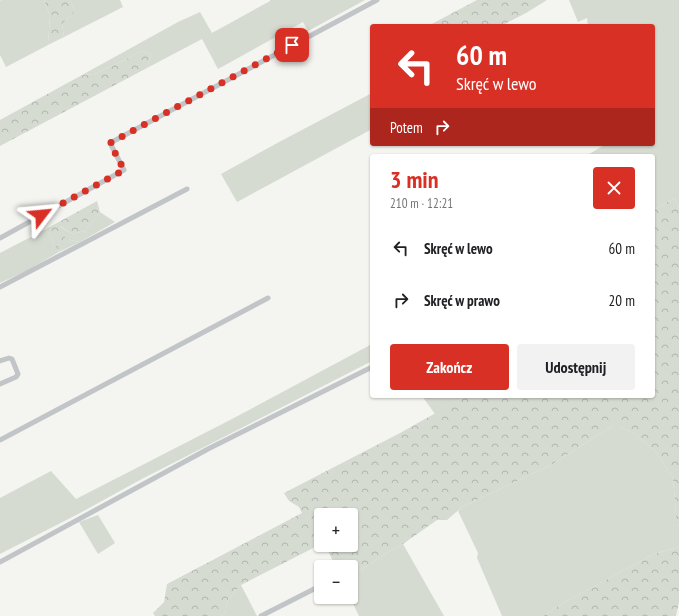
<!DOCTYPE html>
<html lang="pl">
<head>
<meta charset="utf-8">
<style>
	:root { --surface:#fff; --page:#f2f2f2; --text:#202124; --muted:#757577; --accent:#d93025 }
	body { margin:0; font-family:"PT Sans Narrow",sans-serif; background:var(--page); color:var(--text); height:100vh; display:flex; flex-direction:column; font-size:15px; white-space:nowrap }
	* { box-sizing:border-box; margin:0 }
	p { font-size:13px; color:var(--muted) }
	.icon { flex:none; width:22px; height:22px; fill:none; stroke:currentColor; stroke-width:2; stroke-linecap:round; stroke-linejoin:round }
	.map { position:relative; flex:1; overflow:hidden }
	.details { position:absolute; left:370px; top:154px; width:285px; height:244px; display:flex; flex-direction:column; background:var(--surface); border-radius:4px; box-shadow:0 1px 3px #0004 }
	.details>* { flex:none }
	.guide { position:absolute; left:370px; top:24px; width:285px; height:122px; border-radius:4px; box-shadow:0 1px 3px #0004; background:#d93025; color:#fff; overflow:hidden }
	.tools { position:absolute; left:314px; top:508px; display:grid; gap:8px }
	.tools a { display:grid; place-items:center; width:44px; height:44px; border-radius:4px; background:var(--surface); box-shadow:0 1px 3px #0004; font-size:20px }
	.pin { position:absolute; display:grid; place-items:center; width:34px; height:34px; color:#fff; margin:-17px; border-radius:8px; box-shadow:0 2px 6px #0006 }
	.me { position:absolute; width:44px; margin:-22px; rotate:61deg; stroke-linejoin:round; filter:drop-shadow(0 0 3px #0008) }
	.turn { display:flex; align-items:center; gap:14px; height:84px; padding:0 20px; font-size:18px }
	.turn .icon { width:52px; height:52px; stroke-width:2.5 }
	.turn b { display:block; font-size:28px; line-height:34px }
	.then { display:flex; align-items:center; height:38px; padding:0 20px; background:#0003; gap:8px; font-size:15px }
	.round { display:grid; place-items:center; flex:none; width:42px; height:42px; border-radius:4px; background:var(--page) }
	.headline { display:flex; align-items:center; justify-content:space-between; height:68px; padding:0 20px }
	h1 { font-size:24px; font-weight:600; line-height:30px; color:var(--accent) }
	.action { display:flex; gap:8px; margin-top:auto; padding:8px 20px }
	.action a { flex:1; height:46px; border-radius:4px; background:var(--accent); color:#fff; font-size:16px; font-weight:600; line-height:46px; text-align:center }
	.action a+a { background:var(--page); color:var(--text) }
	ul { padding:0; list-style:none }
	li { display:flex; align-items:center; gap:12px; height:52px; padding:0 20px }
	li div { flex:1 }
	li b { display:block; font-size:15px }
	li em { font-style:normal }
	.map>svg:first-child { display:block }
	.green { fill:#d5dbd1 }
	.forest { fill:url(#forest-crowns) }
	.lines { fill:none; stroke-linecap:round; stroke-linejoin:round }
	.service { stroke:#c1c5c8; stroke-width:5 }
	.route { stroke:#d93025; stroke-width:7; stroke-dasharray:0 12.6 }
</style>
</head>
<body>
<div class="map">
<svg width="679" height="616" viewBox="0 0 679 616">
	<defs>
		<pattern id="forest-crowns" width="20" height="18" patternUnits="userSpaceOnUse"><rect width="20" height="18" fill="#d5dbd1"/><path d="M2 6a3 3 0 1 1 6 0M12 15a3 3 0 1 1 6 0" fill="none" stroke="#b0b6af"/></pattern>
	</defs>
	<rect width="100%" height="100%" fill="#f4f4f0"/>
	<g class="green">
		<polygon points="1,0 44,0 50,16 48,45 6,67 0,55 0,1"/>
		<polygon points="70,0 120,0 123,7 64,37 62,24 75,11"/>
		<polygon points="270,0 365,0 308,31 303,22 218,69 202,39 147,68 151,54 141,51 125,60 94,74 82,75 178,22 200,12 212,33 270,1"/>
		<polygon points="569,0 679,0 679,209 675,198 653,210 653,156 586,156 606,144 653,144 653,26 588,26 587,18 578,22"/>
		<polygon points="372,93 372,129 237,202 221,174 281,141"/>
		<polygon points="100,212 115,222 80,242 66,239 59,226 72,234 85,231"/>
		<polygon points="46,229 59,252 28,270 0,283 0,253"/>
		<polygon points="372,344 372,361 138,481 80,513 0,554 0,498 51,471 76,499 232,419"/>
		<polygon points="422,396 466,396 435,414"/>
		<polygon points="614,425 635,434 656,452 673,478 676,513 676,526 679,525 679,547 654,554 561,604 543,616 502,616 477,558 478,553 458,511 462,507 551,465"/>
		<polygon points="98,515 115,543 98,554 79,522"/>
		<polygon points="403,544 444,616 359,616 350,597 351,571 362,569 387,553"/>
		<polygon points="241,585 257,616 220,616 225,613 228,600"/>
	</g>
	<g class="forest">
		<polygon points="44,0 70,0 75,11 62,24 64,37 48,45 50,16"/>
		<polygon points="477,0 547,0 526,13 501,26 428,26"/>
		<polygon points="141,51 151,54 147,68 0,146 0,120 82,75 94,74 125,60"/>
		<polygon points="675,198 679,209 679,525 676,526 676,513 673,478 656,452 635,434 614,425 551,465 462,507 447,520 437,520 403,544 387,553 362,569 351,571 351,567 336,567 325,545 351,545 351,515 321,515 321,544 241,585 228,600 225,613 220,616 155,616 153,613 164,602 167,584 302,513 299,507 289,501 284,493 400,433 466,396 653,396 653,210"/>
		<polygon points="97,201 100,212 85,231 72,234 60,226 66,239 80,242 59,252 46,229"/>
		<polygon points="679,547 679,602 676,616 543,616 561,604 654,554"/>
	</g>
	<g class="lines">
		<g class="service">
			<polyline points="0,238 124,170 110,143 377,0"/>
			<polyline points="0,287 187,189"/>
			<polyline points="0,361 9,358 12,359 18,374 16,377 0,384"/>
			<polyline points="0,440 268,298"/>
			<polyline points="0,562 208,449 372,367"/>
			<polyline points="261,616 316,588"/>
		</g>
	</g>
	<g class="lines">
		<polyline class="route" points="41,215 124,170 110,143 292,45"/>
	</g>
</svg>
<div class="tools">
<a>+</a>
<a>−</a>
</div>
<div class="pin" style="left:292px;top:45px;background:#d93025"><svg class="icon" aria-label="arrive" viewBox="0 0 24 24"><path d="M6 21V4h12l-3 4 3 4H6"/></svg></div>
<svg class="me" style="left:41px;top:215px" viewBox="-20 -20 40 40"><path d="M0-17L14 15 0 8-14 15z" fill="#d93025" stroke="#fff" stroke-width="4"/></svg>
<div class="guide">
<div class="turn"><svg class="icon" aria-label="left" viewBox="0 0 24 24"><path d="M17 20v-9H6M10 6l-5 5 5 5"/></svg><div><b>60 m</b>Skręć w lewo</div></div>
<div class="then">Potem<svg class="icon" aria-label="right" viewBox="0 0 24 24"><path d="M7 20v-9h11M14 6l5 5-5 5"/></svg></div>
</div>
<section class="details">
<div class="headline"><div><h1>3 min</h1><p>210 m · 12:21</p></div><a class="round" style="background:#d93025;color:#fff"><svg class="icon" aria-label="close" viewBox="0 0 24 24"><path d="M6 6l12 12M18 6L6 18"/></svg></a></div>
<ul>
<li><svg class="icon" aria-label="left" viewBox="0 0 24 24"><path d="M17 20v-9H6M10 6l-5 5 5 5"/></svg><div><b>Skręć w lewo</b></div><em>60 m</em></li>
<li><svg class="icon" aria-label="right" viewBox="0 0 24 24"><path d="M7 20v-9h11M14 6l5 5-5 5"/></svg><div><b>Skręć w prawo</b></div><em>20 m</em></li>
</ul>
<div class="action"><a>Zakończ</a><a>Udostępnij</a></div>
</section>
</div>
</body>
</html>
